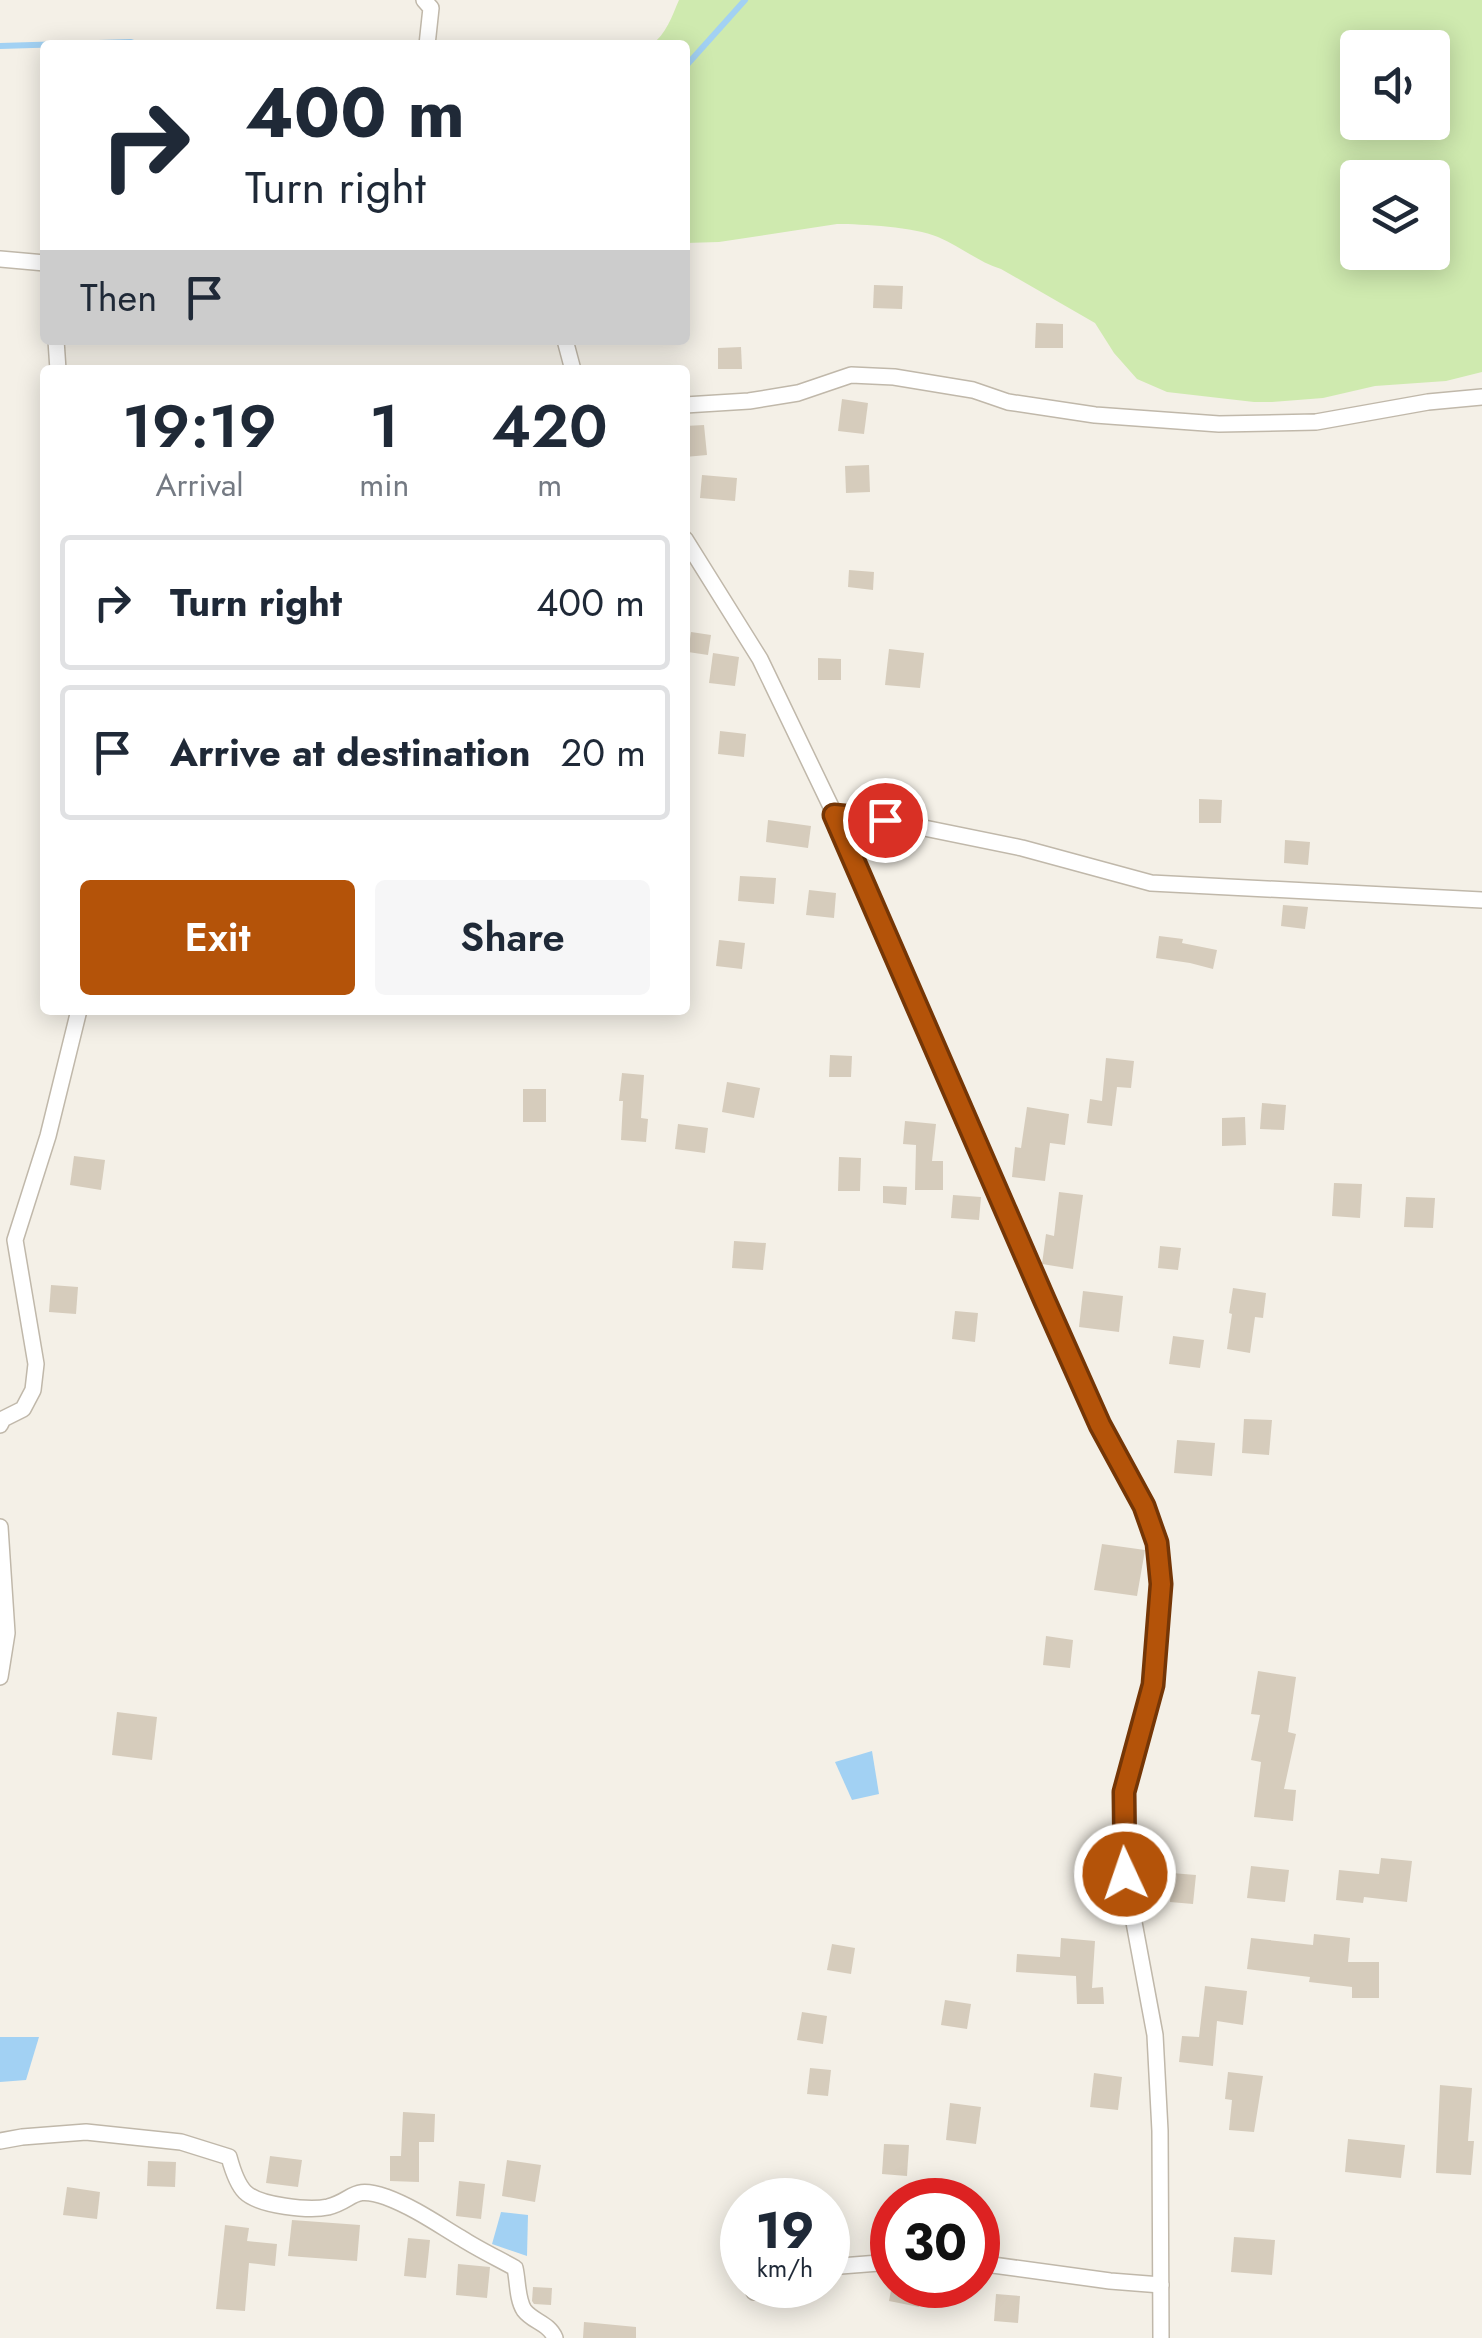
<!DOCTYPE html>
<html lang="en">
<head>
<meta charset="utf-8">
<style>
	:root { --surface:#fff; --page:#f6f6f7; --text:#1f2937; --muted:#747a83; --line:#e0e1e3; --accent:#b45309 }
	body { margin:0; font-family:Jost,sans-serif; background:var(--page); color:var(--text); height:100vh; display:flex; flex-direction:column; font-size:38px; white-space:nowrap }
	* { box-sizing:border-box; margin:0 }
	p { font-size:32px; color:var(--muted) }
	.icon { flex:none; width:55px; height:55px; fill:none; stroke:currentColor; stroke-width:2; stroke-linecap:round; stroke-linejoin:round }
	.map { position:relative; flex:1; overflow:hidden }
	.drawer { position:absolute; left:40px; top:365px; width:650px; height:650px; display:flex; flex-direction:column; background:var(--surface); border-radius:10px; box-shadow:0 5px 25px #0003 }
	.drawer>* { flex:none }
	.hud { position:absolute; left:40px; top:40px; width:650px; height:305px; border-radius:10px; box-shadow:0 5px 25px #0003; background:#fff; color:var(--text); overflow:hidden }
	.buttons { position:absolute; left:1340px; top:30px; display:grid; gap:20px }
	.buttons a { display:grid; place-items:center; width:110px; height:110px; border-radius:10px; background:var(--surface); box-shadow:0 5px 25px #0003; font-size:50px }
	.speed { position:absolute; left:720px; top:2178px; display:flex; gap:20px; font-size:50px; font-weight:700; text-align:center }
	.speed>* { display:grid; place-content:center; width:130px; height:130px; border-radius:50%; background:var(--surface); box-shadow:0 5px 25px #0003; line-height:1 }
	.speed small { font-size:25px; font-weight:400 }
	.speed .limit { border:15px solid #d22; background:#fff; color:#111 }
	.pin { position:absolute; display:grid; place-items:center; width:85px; height:85px; color:#fff; margin:-42px; border:5px solid #fff; border-radius:50%; box-shadow:0 2px 10px #0007 }
	.me { position:absolute; width:110px; margin:-55px; rotate:357deg; stroke-linejoin:round; filter:drop-shadow(0 0 8px #0008) }
	.turn { display:flex; align-items:center; gap:35px; height:210px; padding:0 40px; font-size:45px }
	.turn .icon { width:130px; height:130px; stroke-width:2.5 }
	.turn b { display:block; font-size:70px; line-height:85px }
	.then { display:flex; align-items:center; height:95px; padding:0 40px; background:#0003; gap:20px; font-size:38px }
	.eta { display:flex; justify-content:space-evenly; align-items:center; height:170px; text-align:center }
	.eta b { font-size:60px; font-weight:600; line-height:70px }
	.action { display:flex; gap:20px; margin-top:auto; padding:20px 40px }
	.action a { flex:1; height:115px; border-radius:10px; background:var(--accent); color:#fff; font-size:40px; font-weight:600; line-height:115px; text-align:center }
	.action a+a { background:var(--page); color:var(--text) }
	ul { padding:0; list-style:none }
	li { display:flex; align-items:center; gap:30px; height:135px; margin:0 20px 15px; padding:0 20px; border:5px solid var(--line); border-radius:10px }
	li div { flex:1 }
	li b { display:block; font-size:38px }
	li em { font-style:normal }
	.map>svg:first-child { display:block }
	.green { fill:#cfeaaf; fill-rule:evenodd }
	.water { fill:#a2d1f3 }
	.lines { fill:none; stroke-linecap:round; stroke-linejoin:round }
	.stream { stroke:#a2d1f3; stroke-width:6 }
	.building { fill:#d6ccbc }
	.minor-casing { stroke:#c0b8aa; stroke-width:18 }
	.minor { stroke:#fff; stroke-width:15 }
	.route-casing { stroke:#753606; stroke-width:25 }
	.route { stroke:#b45309; stroke-width:18 }
</style>
</head>
<body>
<div class="map">
<svg width="1482" height="2338" viewBox="0 0 1482 2338">
	<rect width="100%" height="100%" fill="#f4f0e7"/>
	<path class="green" d="M679,0H1482V372L1446,381L1375,386L1323,398L1272,402H1254L1167,392L1137,379L1114,353L1095,323L1001,269C978,262 960,246 938,237C914,227 863,224 837,224L719,242L685,243V45H651C666,35 672,16 679,0ZM1358,48H1432V122H1358ZM1358,178H1432V252H1358Z"/>
	<g class="water">
		<polygon points="872,1751 879,1794 852,1800 835,1762"/>
		<polygon points="0,2037 39,2037 26,2080 0,2082"/>
		<polygon points="501,2212 528,2215 527,2256 492,2244"/>
	</g>
	<g class="lines">
		<g class="stream">
			<polyline points="0,46 131,42 139,45"/>
			<polyline points="685,67 745,0"/>
		</g>
	</g>
	<g class="building">
		<polygon points="874,285 903,286 902,309 873,308"/>
		<polygon points="1036,323 1063,324 1063,348 1035,348"/>
		<polygon points="741,347 742,369 718,369 718,348"/>
		<polygon points="842,399 868,403 864,434 838,431"/>
		<polygon points="704,425 707,455 685,457 685,426"/>
		<polygon points="869,465 870,492 846,493 845,466"/>
		<polygon points="702,475 737,478 735,501 700,498"/>
		<polygon points="849,570 874,572 873,590 848,587"/>
		<polygon points="691,632 711,635 708,655 688,652"/>
		<polygon points="889,649 924,653 920,688 885,685"/>
		<polygon points="713,653 739,657 735,686 709,683"/>
		<polygon points="818,658 841,659 841,680 818,680"/>
		<polygon points="720,731 746,734 744,757 718,754"/>
		<polygon points="1199,799 1222,800 1221,823 1199,823"/>
		<polygon points="768,820 811,826 808,848 766,842"/>
		<polygon points="1285,840 1310,842 1308,865 1284,863"/>
		<polygon points="740,876 776,878 774,904 738,901"/>
		<polygon points="809,890 836,893 834,918 806,915"/>
		<polygon points="1283,905 1308,907 1305,929 1281,926"/>
		<polygon points="1159,936 1183,939 1182,943 1217,950 1213,969 1190,963 1156,958"/>
		<polygon points="719,940 745,943 742,969 716,966"/>
		<polygon points="830,1055 852,1056 851,1077 829,1077"/>
		<polygon points="1106,1058 1134,1061 1131,1088 1117,1087 1112,1126 1087,1123 1090,1099 1102,1101"/>
		<polygon points="622,1073 644,1075 641,1118 648,1119 646,1142 621,1140 623,1101 619,1101"/>
		<polygon points="727,1082 760,1088 754,1118 722,1112"/>
		<rect x="523" y="1089" width="23" height="33"/>
		<polygon points="1262,1103 1286,1105 1284,1130 1260,1129"/>
		<polygon points="1027,1107 1069,1114 1065,1145 1050,1143 1045,1181 1012,1177 1015,1147 1021,1148"/>
		<polygon points="1245,1117 1246,1145 1222,1146 1222,1118"/>
		<polygon points="905,1121 936,1124 932,1161 943,1161 943,1190 915,1190 916,1145 903,1144"/>
		<polygon points="678,1124 708,1128 705,1153 675,1149"/>
		<polygon points="74,1156 105,1160 101,1190 70,1185"/>
		<polygon points="839,1157 861,1158 860,1191 838,1191"/>
		<polygon points="1334,1183 1362,1184 1360,1218 1332,1216"/>
		<polygon points="883,1186 907,1187 906,1205 883,1203"/>
		<polygon points="1059,1192 1083,1195 1073,1269 1042,1264 1046,1234 1054,1236"/>
		<polygon points="953,1195 981,1197 979,1220 951,1218"/>
		<polygon points="1406,1197 1435,1198 1433,1228 1404,1227"/>
		<polygon points="734,1241 766,1243 763,1270 732,1268"/>
		<polygon points="1160,1246 1181,1248 1178,1270 1158,1268"/>
		<polygon points="51,1285 78,1287 76,1314 49,1312"/>
		<polygon points="1233,1288 1266,1293 1263,1318 1255,1317 1250,1353 1227,1349 1232,1314 1229,1313"/>
		<polygon points="1083,1291 1123,1296 1119,1332 1079,1327"/>
		<polygon points="955,1311 978,1313 975,1342 952,1339"/>
		<polygon points="1173,1336 1204,1340 1200,1368 1169,1364"/>
		<polygon points="1244,1419 1272,1420 1269,1455 1242,1453"/>
		<polygon points="1177,1440 1215,1443 1212,1476 1174,1473"/>
		<polygon points="1102,1544 1145,1550 1137,1596 1094,1590"/>
		<polygon points="1046,1636 1073,1640 1070,1668 1043,1665"/>
		<polygon points="1258,1671 1296,1677 1288,1732 1296,1734 1284,1789 1296,1790 1293,1821 1254,1817 1261,1762 1251,1760 1260,1715 1251,1714"/>
		<polygon points="117,1712 157,1717 152,1760 112,1755"/>
		<polygon points="1381,1858 1412,1861 1407,1902 1364,1897 1363,1903 1336,1900 1339,1870 1379,1874"/>
		<polygon points="1251,1866 1289,1870 1285,1902 1247,1898"/>
		<polygon points="1172,1873 1196,1875 1193,1904 1170,1902"/>
		<polygon points="1314,1934 1350,1938 1348,1962 1379,1962 1379,1998 1352,1998 1352,1987 1309,1982 1310,1977 1247,1969 1251,1938 1313,1945"/>
		<polygon points="1061,1938 1095,1941 1092,1988 1103,1987 1104,2004 1077,2004 1076,1976 1016,1972 1017,1954 1060,1957"/>
		<polygon points="832,1944 855,1948 851,1974 827,1970"/>
		<polygon points="1205,1986 1247,1991 1243,2025 1217,2021 1213,2066 1179,2062 1182,2036 1199,2037"/>
		<polygon points="945,2000 971,2004 967,2029 941,2025"/>
		<polygon points="802,2012 827,2016 823,2044 797,2040"/>
		<polygon points="810,2068 831,2070 828,2096 807,2094"/>
		<polygon points="1228,2072 1263,2076 1254,2132 1229,2130 1232,2100 1225,2099"/>
		<polygon points="1094,2073 1122,2077 1118,2110 1090,2107"/>
		<polygon points="1440,2085 1472,2088 1468,2141 1474,2141 1471,2175 1436,2173"/>
		<polygon points="950,2103 981,2107 976,2144 946,2140"/>
		<polygon points="403,2112 435,2114 434,2142 419,2142 419,2182 390,2181 390,2156 401,2156"/>
		<polygon points="1348,2139 1405,2145 1401,2178 1345,2172"/>
		<polygon points="884,2144 909,2145 907,2176 882,2174"/>
		<polygon points="270,2156 302,2160 298,2187 266,2183"/>
		<polygon points="507,2160 541,2165 535,2202 502,2196"/>
		<polygon points="148,2161 176,2162 175,2187 147,2186"/>
		<polygon points="459,2181 485,2184 481,2219 456,2216"/>
		<polygon points="67,2187 100,2192 97,2219 63,2215"/>
		<polygon points="292,2220 360,2225 357,2261 288,2256"/>
		<polygon points="225,2225 249,2228 247,2241 277,2244 275,2266 249,2263 245,2311 216,2309"/>
		<polygon points="1234,2237 1275,2240 1272,2275 1231,2272"/>
		<polygon points="408,2238 430,2240 426,2278 404,2276"/>
		<polygon points="458,2264 490,2267 487,2298 456,2295"/>
		<polygon points="892,2285 923,2285 919,2307 889,2301"/>
		<polygon points="533,2287 552,2288 551,2305 534,2304 532,2301"/>
		<polygon points="996,2294 1020,2296 1018,2323 994,2321"/>
		<polygon points="584,2322 636,2327 636,2338 583,2338"/>
	</g>
	<g class="lines">
		<g class="minor-casing">
			<g id="minor">
				<polyline points="424,0 431,8 427,45"/>
				<polyline points="0,259 45,263"/>
				<polyline points="56,340 58,370"/>
				<polyline points="565,340 573,370"/>
				<polyline points="685,405 749,401 798,393 851,375 894,377 973,390 1008,402 1095,415 1219,424 1316,422 1428,402 1482,397"/>
				<polyline points="685,539 760,659 835,815 1059,1333 1101,1425 1144,1507 1157,1543 1161,1584 1153,1685 1123,1791 1123,1821 1125,1874 1155,2035 1160,2131 1161,2338"/>
				<polyline points="835,815 885,820 1022,848 1151,883 1482,900"/>
				<polyline points="0,1425 3,1419 23,1409 33,1390 36,1364 15,1240 48,1136 79,1010"/>
				<polyline points="0,1527 7,1633 0,1677"/>
				<path d="M0,2141L22,2137L86,2132L181,2142L229,2157C232,2168 237,2184 245,2192C259,2206 310,2211 328,2207C355,2200 351,2185 386,2197C413,2207 436,2223 461,2238C478,2249 497,2258 515,2268C518,2281 517,2299 524,2310C533,2322 549,2323 555,2338"/>
				<polyline points="978,2263 1110,2281 1161,2285"/>
				<polyline points="828,2267 892,2262"/>
				<polyline points="754,2292 772,2285"/>
			</g>
		</g>
		<use href="#minor" class="minor"/>
	</g>
	<g class="lines">
		<g class="route-casing">
			<polyline id="route" points="885,820 834,815 1044,1299 1100,1425 1144,1506 1157,1543 1161,1584 1153,1685 1124,1792 1125,1874"/>
		</g>
		<use href="#route" class="route"/>
	</g>
</svg>
<div class="buttons">
<a><svg class="icon" aria-label="sound" viewBox="0 0 24 24"><path d="M4 9h4l5-4v14l-5-4H4zM17 9q2 3 0 6"/></svg></a>
<a><svg class="icon" aria-label="layers" viewBox="0 0 24 24"><path d="M12 4l9 5-9 5-9-5zM3 14l9 5 9-5"/></svg></a>
</div>
<div class="speed"><div>19<small>km/h</small></div><div class="limit">30</div></div>
<div class="pin" style="left:885px;top:820px;background:#d93025"><svg class="icon" aria-label="arrive" viewBox="0 0 24 24"><path d="M6 21V4h12l-3 4 3 4H6"/></svg></div>
<svg class="me" style="left:1125px;top:1874px" viewBox="-20 -20 40 40"><circle r="17" fill="#b45309" stroke="#fff" stroke-width="3"/><path d="M0-11L8 9 0 5-8 9z" fill="#fff"/></svg>
<div class="hud">
<div class="turn"><svg class="icon" aria-label="right" viewBox="0 0 24 24"><path d="M7 20v-9h11M14 6l5 5-5 5"/></svg><div><b>400 m</b>Turn right</div></div>
<div class="then">Then<svg class="icon" aria-label="arrive" viewBox="0 0 24 24"><path d="M6 21V4h12l-3 4 3 4H6"/></svg></div>
</div>
<section class="drawer">
<div class="eta">
<div><b>19:19</b><p>Arrival</p></div>
<div><b>1</b><p>min</p></div>
<div><b>420</b><p>m</p></div>
</div>
<ul>
<li><svg class="icon" aria-label="right" viewBox="0 0 24 24"><path d="M7 20v-9h11M14 6l5 5-5 5"/></svg><div><b>Turn right</b></div><em>400 m</em></li>
<li><svg class="icon" aria-label="arrive" viewBox="0 0 24 24"><path d="M6 21V4h12l-3 4 3 4H6"/></svg><div><b>Arrive at destination</b></div><em>20 m</em></li>
</ul>
<div class="action"><a>Exit</a><a>Share</a></div>
</section>
</div>
</body>
</html>
